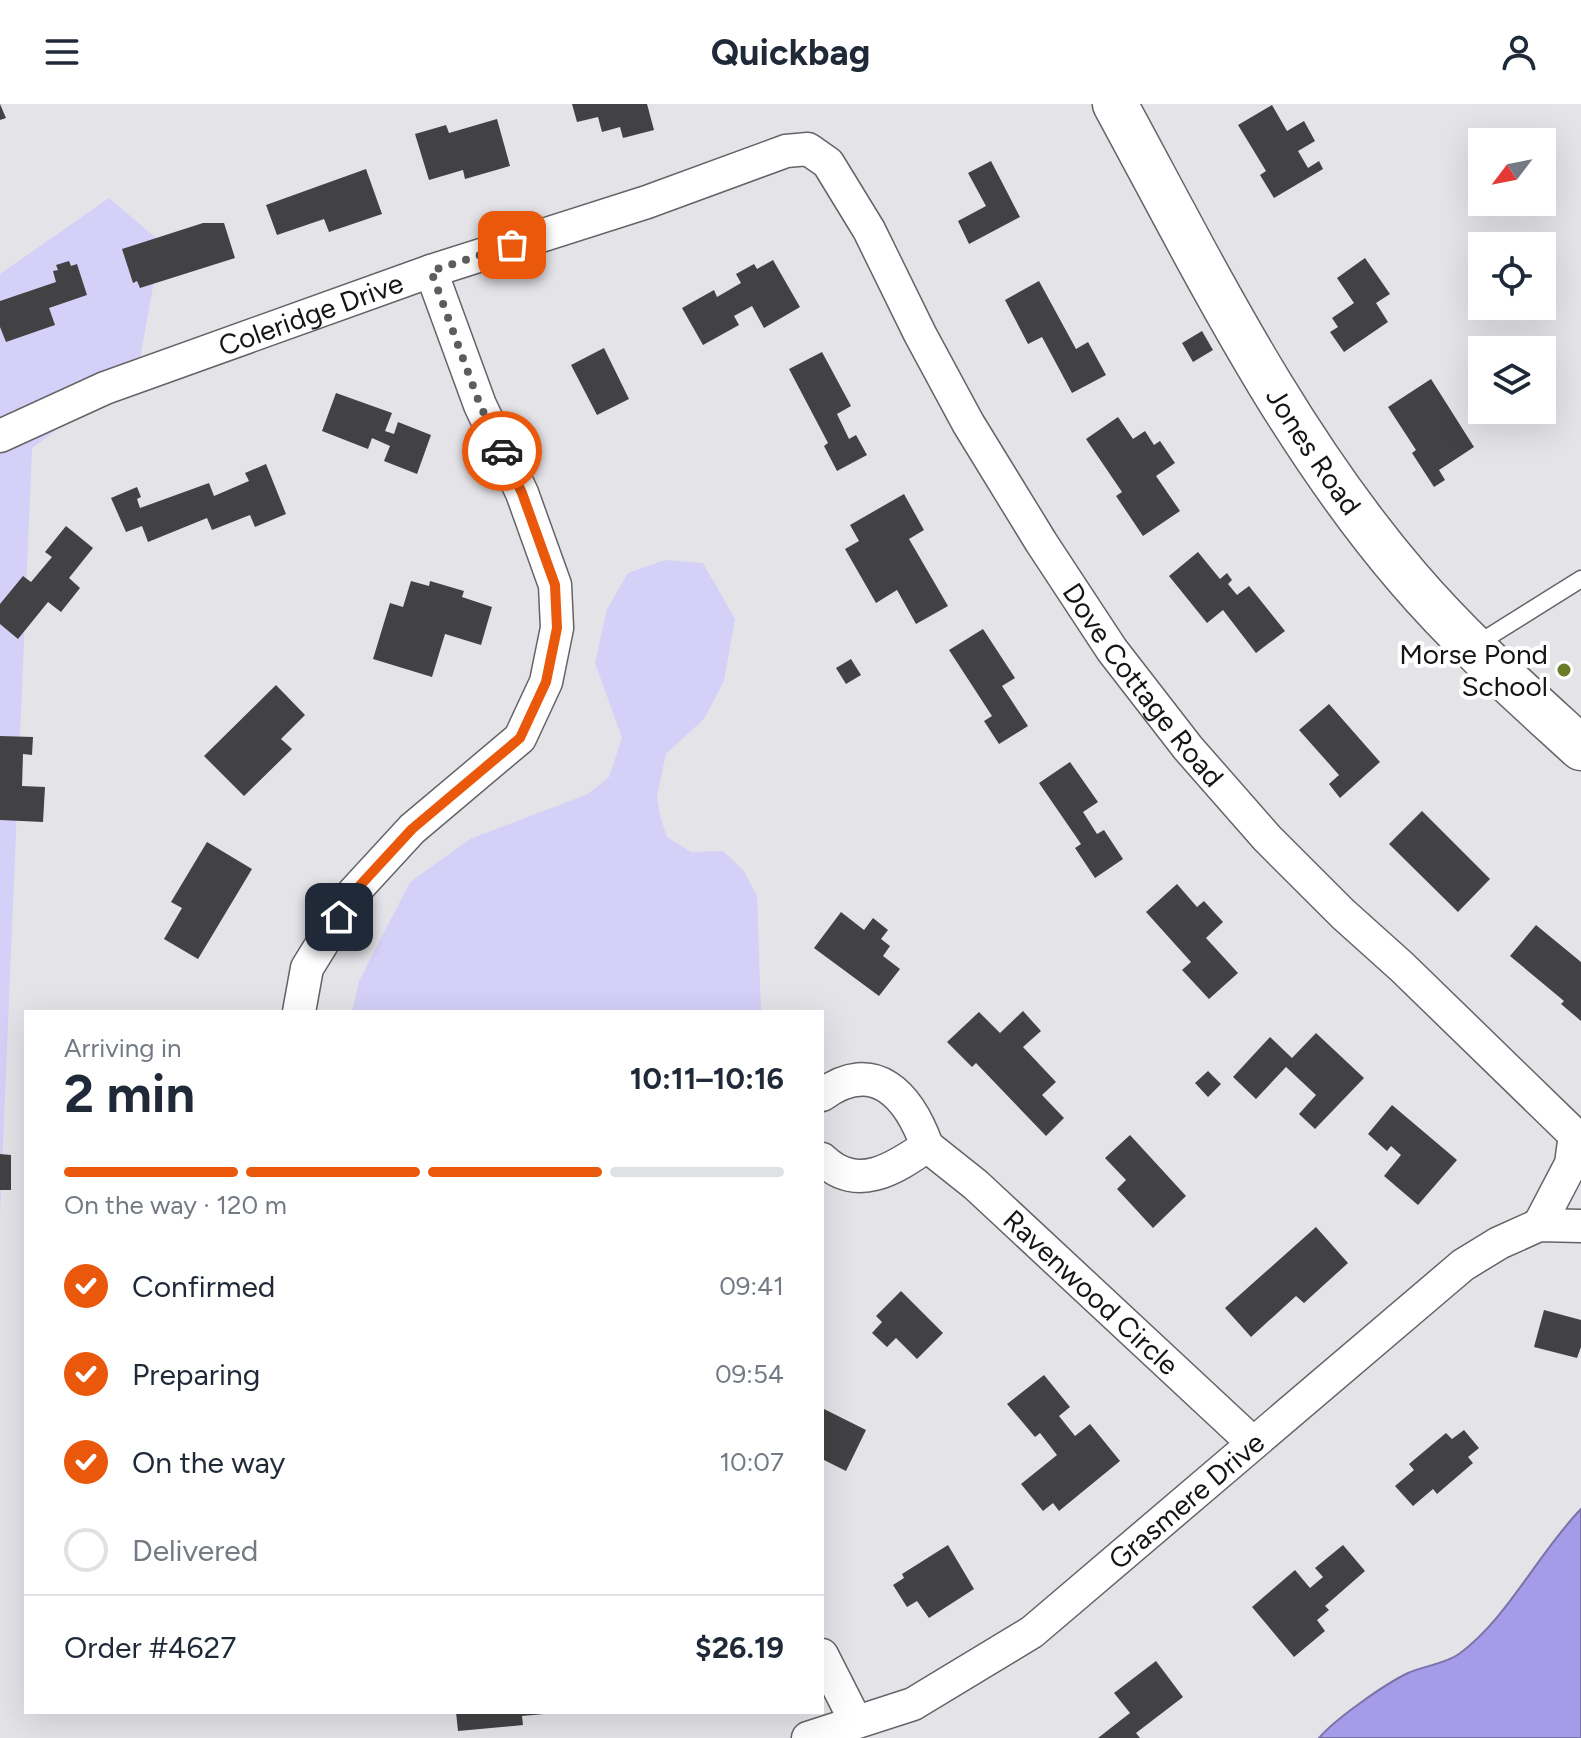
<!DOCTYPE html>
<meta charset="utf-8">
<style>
body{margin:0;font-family:Figtree,sans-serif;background:#f6f6f7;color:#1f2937;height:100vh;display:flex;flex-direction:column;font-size:30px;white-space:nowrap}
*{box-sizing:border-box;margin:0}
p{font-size:26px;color:#747a83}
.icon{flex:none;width:44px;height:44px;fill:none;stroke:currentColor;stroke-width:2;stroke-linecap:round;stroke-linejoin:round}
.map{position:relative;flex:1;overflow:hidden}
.side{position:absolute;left:24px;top:906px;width:800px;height:704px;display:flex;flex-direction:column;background:#fff;border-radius:0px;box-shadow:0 8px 32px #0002}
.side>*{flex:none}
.needle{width:52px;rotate:238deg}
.controls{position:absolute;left:1468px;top:24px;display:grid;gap:16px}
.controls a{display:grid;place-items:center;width:88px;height:88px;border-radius:0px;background:#fff;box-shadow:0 8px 32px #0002;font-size:40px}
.pin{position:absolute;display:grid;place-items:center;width:68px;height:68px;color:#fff;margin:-34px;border-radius:16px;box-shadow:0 4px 12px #0006}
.courier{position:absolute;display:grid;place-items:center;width:80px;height:80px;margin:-40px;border:6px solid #ea580c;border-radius:50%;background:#fff;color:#222;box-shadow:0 2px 10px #0007}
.headline em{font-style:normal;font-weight:700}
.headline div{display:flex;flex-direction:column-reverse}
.headline{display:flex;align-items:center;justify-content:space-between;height:136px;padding:0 40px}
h1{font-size:52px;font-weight:700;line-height:60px}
.bar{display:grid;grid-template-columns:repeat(4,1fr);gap:12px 8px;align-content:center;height:96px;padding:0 40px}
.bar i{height:10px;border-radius:6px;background:#e0e1e3}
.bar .active{background:#ea580c}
.bar p{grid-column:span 4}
.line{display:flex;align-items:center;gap:20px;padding:0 40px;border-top:2px solid #e0e1e3}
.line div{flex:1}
ol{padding:0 40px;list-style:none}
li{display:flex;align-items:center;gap:24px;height:88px}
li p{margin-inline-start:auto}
li .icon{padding:8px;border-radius:50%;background:#ea580c;color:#fff;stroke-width:4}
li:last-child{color:#747a83}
li i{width:44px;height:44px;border:4px solid #e0e1e3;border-radius:50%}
header{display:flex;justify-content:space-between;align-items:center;height:104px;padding:0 40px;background:#fff;font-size:36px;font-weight:700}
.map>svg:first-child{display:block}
.green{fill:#d4d0f8}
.water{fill:#a69be8;stroke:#7a73a9;stroke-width:2}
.building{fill:#424245}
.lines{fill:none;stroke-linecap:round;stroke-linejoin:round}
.service-casing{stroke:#646366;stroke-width:19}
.minor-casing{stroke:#646366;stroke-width:35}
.secondary-casing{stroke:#646366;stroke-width:47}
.service{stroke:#fff;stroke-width:16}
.minor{stroke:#fff;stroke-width:32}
.secondary{stroke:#fff;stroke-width:44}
.done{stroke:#5d5d60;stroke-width:8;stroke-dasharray:0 14.4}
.route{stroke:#ea580c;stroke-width:10}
.poi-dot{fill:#6a7b29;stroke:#fff;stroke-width:3}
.labels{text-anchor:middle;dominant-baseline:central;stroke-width:8;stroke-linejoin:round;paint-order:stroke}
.street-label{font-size:28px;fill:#151516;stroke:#fff}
.poi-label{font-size:28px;fill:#151516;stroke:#fff;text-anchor:end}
</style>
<header><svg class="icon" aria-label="menu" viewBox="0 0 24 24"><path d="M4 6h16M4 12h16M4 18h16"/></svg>Quickbag<svg class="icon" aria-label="person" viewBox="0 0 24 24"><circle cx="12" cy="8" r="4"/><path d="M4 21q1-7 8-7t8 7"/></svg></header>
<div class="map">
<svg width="1581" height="1634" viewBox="0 0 1581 1634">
<rect width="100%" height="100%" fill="#e4e4e8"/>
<path class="green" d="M 109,94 L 161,138 L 138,266 L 32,344 L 0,1113 L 0,170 Z
M 665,456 L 703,459 L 735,515 L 724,577 L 704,615 L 666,650 L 657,692 L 660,712 L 667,733 L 691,748 L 723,747 L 744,767 L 757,792 L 761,908 L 352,908 L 359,877 L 410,778 L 470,735 L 588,690 L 609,673 L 622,634 L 595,559 L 607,505 L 628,469 Z"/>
<path class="water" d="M 1581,1405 L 1581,1634 L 1319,1634 C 1335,1615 1385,1580 1408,1569 C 1423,1562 1445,1560 1459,1550 C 1508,1514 1538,1449 1581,1405 Z"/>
<path class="building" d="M 0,0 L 6,14 L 0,16 Z
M 572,0 L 647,0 L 654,26 L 623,34 L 620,23 L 602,28 L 598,13 L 577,18 Z
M 1272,1 L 1287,27 L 1304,17 L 1315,37 L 1298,47 L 1308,64 L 1319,57 L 1323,65 L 1274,94 L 1260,71 L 1266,67 L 1238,21 Z
M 497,15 L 510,62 L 465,75 L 463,66 L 429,76 L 415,30 L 446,21 L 449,29 Z
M 991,57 L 1020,113 L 969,140 L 958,117 L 986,102 L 968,69 Z
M 366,65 L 382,110 L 329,128 L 324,115 L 277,131 L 266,101 Z
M 203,119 L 224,119 L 235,154 L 140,184 L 137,177 L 133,179 L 122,145 Z
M 1365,154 L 1390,190 L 1376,199 L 1388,218 L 1344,248 L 1330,228 L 1338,223 L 1332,214 L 1354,199 L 1337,174 Z
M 773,156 L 800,203 L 764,224 L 752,202 L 734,212 L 739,221 L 703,241 L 682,204 L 714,186 L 717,193 L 741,179 L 736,170 L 754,160 L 757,165 Z
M 69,157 L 71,162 L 77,160 L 87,191 L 49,204 L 55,221 L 6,238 L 0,223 L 0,197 L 56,178 L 53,167 L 58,166 L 56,161 Z
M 1039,177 L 1076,245 L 1088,238 L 1106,271 L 1072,289 L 1042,233 L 1028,240 L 1005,196 Z
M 1202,227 L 1213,246 L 1193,258 L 1182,239 Z
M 604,244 L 629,295 L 597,311 L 571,261 Z
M 822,248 L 851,302 L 837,310 L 849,335 L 856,331 L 867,351 L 837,367 L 824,342 L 828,339 L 789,265 Z
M 1431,275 L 1474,343 L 1439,366 L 1445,376 L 1434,383 L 1412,349 L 1416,346 L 1388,303 Z
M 336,289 L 392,309 L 385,327 L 394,330 L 398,318 L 431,331 L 417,370 L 384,357 L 390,342 L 372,334 L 368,345 L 322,327 Z
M 1118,313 L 1133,335 L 1145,327 L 1154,341 L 1160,337 L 1175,359 L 1156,372 L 1180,407 L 1143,432 L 1116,392 L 1122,388 L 1086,335 Z
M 266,360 L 286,410 L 255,423 L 250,411 L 212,426 L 207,414 L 148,438 L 142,422 L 126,428 L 111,394 L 137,383 L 141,393 L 137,395 L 140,404 L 209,379 L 214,392 L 249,377 L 245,369 Z
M 904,390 L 924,426 L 909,435 L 948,502 L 916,520 L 897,486 L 876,499 L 845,445 L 859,437 L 850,421 Z
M 66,422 L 93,444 L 69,474 L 80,484 L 61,508 L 48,498 L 18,535 L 0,520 L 0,500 L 23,472 L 31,478 L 52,453 L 45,448 Z
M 1198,448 L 1220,475 L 1227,469 L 1232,476 L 1228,480 L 1237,491 L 1249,482 L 1285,527 L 1256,549 L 1223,506 L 1207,519 L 1169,472 Z
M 411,477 L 429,482 L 430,477 L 464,487 L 462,493 L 492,503 L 481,541 L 445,530 L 432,573 L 373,555 L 390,499 L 403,503 Z
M 983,525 L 1015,574 L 1002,582 L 1028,622 L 999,640 L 984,617 L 992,612 L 949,546 Z
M 851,555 L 861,571 L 846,580 L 836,564 Z
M 276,581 L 305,611 L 281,635 L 292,645 L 244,692 L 204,652 Z
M 1329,600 L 1380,658 L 1340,694 L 1329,680 L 1339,671 L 1299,626 Z
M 0,632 L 33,633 L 32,651 L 23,650 L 22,682 L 45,683 L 43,718 L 0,716 Z
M 1070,658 L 1098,698 L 1083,708 L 1097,730 L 1104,726 L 1123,755 L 1095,774 L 1075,744 L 1081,740 L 1039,679 Z
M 1422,707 L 1490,775 L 1458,808 L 1389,740 Z
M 207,738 L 252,765 L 198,855 L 164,835 L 182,804 L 171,798 Z
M 1177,780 L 1197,803 L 1204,797 L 1223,818 L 1206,834 L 1238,869 L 1209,895 L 1182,866 L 1191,858 L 1146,808 Z
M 841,808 L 864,826 L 873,814 L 888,826 L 881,835 L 890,842 L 883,852 L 900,865 L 879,892 L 814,844 Z
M 1536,821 L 1581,858 L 1581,917 L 1561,900 L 1564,897 L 1510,852 Z
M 1023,907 L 1041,927 L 1023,943 L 1056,978 L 1042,991 L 1064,1014 L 1046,1032 L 976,959 L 972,963 L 947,938 L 979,908 L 1000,929 Z
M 1316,929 L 1364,974 L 1315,1025 L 1299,1010 L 1316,991 L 1286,963 L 1256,995 L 1233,973 L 1270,933 L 1292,954 Z
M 1208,967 L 1221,980 L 1208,993 L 1195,979 Z
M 1392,1001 L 1457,1056 L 1418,1101 L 1384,1072 L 1401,1051 L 1391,1042 L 1387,1047 L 1368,1030 Z
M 1130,1031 L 1186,1092 L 1153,1124 L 1117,1085 L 1126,1076 L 1105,1054 Z
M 0,1050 L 11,1051 L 11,1086 L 0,1086 Z
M 1316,1123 L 1348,1159 L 1304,1199 L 1296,1192 L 1251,1233 L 1225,1204 Z
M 901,1187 L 943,1229 L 917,1255 L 896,1234 L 887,1243 L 872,1229 L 882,1218 L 876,1212 Z
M 1544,1206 L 1581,1216 L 1581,1243 L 1577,1254 L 1534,1243 Z
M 1044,1271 L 1070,1303 L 1059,1312 L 1075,1332 L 1090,1320 L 1120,1357 L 1059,1407 L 1053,1399 L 1043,1407 L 1021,1380 L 1057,1351 L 1040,1329 L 1035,1333 L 1007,1300 Z
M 822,1304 L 866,1326 L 846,1367 L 822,1355 Z
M 1464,1326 L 1479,1344 L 1468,1353 L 1473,1359 L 1437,1390 L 1433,1385 L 1413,1402 L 1395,1382 L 1414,1366 L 1409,1360 L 1446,1329 L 1452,1335 Z
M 948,1441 L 974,1485 L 929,1514 L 917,1497 L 907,1503 L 893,1481 L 904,1474 L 902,1470 Z
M 1343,1441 L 1365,1467 L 1325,1502 L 1329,1506 L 1317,1516 L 1325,1527 L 1294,1553 L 1252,1503 L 1295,1466 L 1310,1484 L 1323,1473 L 1315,1464 Z
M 1156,1557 L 1183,1593 L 1136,1629 L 1140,1634 L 1098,1634 L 1130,1609 L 1114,1589 Z
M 456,1608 L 544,1608 L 544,1610 L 522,1612 L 523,1621 L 458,1627 Z"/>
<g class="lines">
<defs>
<path id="service" d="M 1474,542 L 1581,475"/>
<g id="minor">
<path id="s1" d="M 0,332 L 105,284 L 431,167 L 647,98 L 786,47 L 808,45 L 828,59 L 869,126 L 920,230 L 968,319 L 1041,438 L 1112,546 L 1188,644 L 1267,734 L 1343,810 L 1402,863 L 1581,1037"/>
<path d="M 299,908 L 307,864 L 354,788 L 412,725 L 520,634 L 546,578 L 557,524 L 555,481 L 522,389 L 480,301 L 431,167"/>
<path d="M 822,991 C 875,952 909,992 927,1042 C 894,1065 857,1089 822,1055"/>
<path id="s2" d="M 927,1042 L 976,1081 L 1253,1339"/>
<path d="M 1539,1121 L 1571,1060 L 1575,1030"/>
<path d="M 822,1551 L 856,1618"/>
<path id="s3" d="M 808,1634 L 913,1600 L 1032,1528 L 1463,1161 L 1499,1139 L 1539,1121 L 1581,1122"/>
</g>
<g id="secondary">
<path id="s4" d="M 1115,0 C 1204,164 1286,332 1408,474 C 1461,536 1521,589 1581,644"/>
</g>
</defs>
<use href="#service" class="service-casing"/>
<use href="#minor" class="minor-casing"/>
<use href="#secondary" class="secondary-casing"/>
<use href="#service" class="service"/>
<use href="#minor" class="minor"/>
<use href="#secondary" class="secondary"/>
</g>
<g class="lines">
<path class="done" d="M 502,347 L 480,301 L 431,167 L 512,141"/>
<path class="route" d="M 339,813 L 354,788 L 412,725 L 520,634 L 546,578 L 557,524 L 555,481 L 522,389 L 502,347"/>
</g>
<circle class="poi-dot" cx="1564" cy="566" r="8"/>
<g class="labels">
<g class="street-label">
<text stroke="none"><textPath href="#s1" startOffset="334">Coleridge Drive</textPath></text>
<text stroke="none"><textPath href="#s4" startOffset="400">Jones Road</textPath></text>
<text stroke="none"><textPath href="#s1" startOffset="1494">Dove Cottage Road</textPath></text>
<text stroke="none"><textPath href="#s2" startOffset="220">Ravenwood Circle</textPath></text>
<text stroke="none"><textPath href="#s3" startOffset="452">Grasmere Drive</textPath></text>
</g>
<g class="poi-label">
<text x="1548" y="550">Morse Pond<tspan x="1548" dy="32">School</tspan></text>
</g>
</g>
</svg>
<div class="controls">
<a><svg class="needle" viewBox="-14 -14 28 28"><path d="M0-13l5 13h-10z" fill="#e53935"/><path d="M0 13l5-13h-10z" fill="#747a83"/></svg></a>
<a><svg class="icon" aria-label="locate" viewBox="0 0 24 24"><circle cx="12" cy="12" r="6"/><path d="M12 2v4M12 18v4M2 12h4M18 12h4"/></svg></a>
<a><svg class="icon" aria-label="layers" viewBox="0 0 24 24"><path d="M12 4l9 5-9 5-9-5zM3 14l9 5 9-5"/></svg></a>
</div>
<div class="pin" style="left:512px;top:141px;background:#ea580c"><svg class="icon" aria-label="bag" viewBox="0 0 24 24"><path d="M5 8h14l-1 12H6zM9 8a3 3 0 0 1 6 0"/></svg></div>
<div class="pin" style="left:339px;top:813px;background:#1f2937"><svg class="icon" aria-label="home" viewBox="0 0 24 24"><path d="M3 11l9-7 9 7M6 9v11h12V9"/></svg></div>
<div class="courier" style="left:502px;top:347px"><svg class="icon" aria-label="car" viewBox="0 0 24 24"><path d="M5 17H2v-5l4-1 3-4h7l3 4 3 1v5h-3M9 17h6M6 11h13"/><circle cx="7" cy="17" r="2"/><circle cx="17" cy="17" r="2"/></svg></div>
<section class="side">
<div class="headline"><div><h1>2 min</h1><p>Arriving in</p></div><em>10:11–10:16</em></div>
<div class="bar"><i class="active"></i><i class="active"></i><i class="active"></i><i></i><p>On the way · 120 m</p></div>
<ol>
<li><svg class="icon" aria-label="check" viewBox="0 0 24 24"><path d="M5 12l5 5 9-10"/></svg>Confirmed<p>09:41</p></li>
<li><svg class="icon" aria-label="check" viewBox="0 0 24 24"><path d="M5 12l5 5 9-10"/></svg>Preparing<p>09:54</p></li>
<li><svg class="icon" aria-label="check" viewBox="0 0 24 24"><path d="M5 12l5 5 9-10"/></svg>On the way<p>10:07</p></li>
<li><i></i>Delivered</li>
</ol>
<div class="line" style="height:104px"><div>Order #4627</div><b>$26.19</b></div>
</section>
</div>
